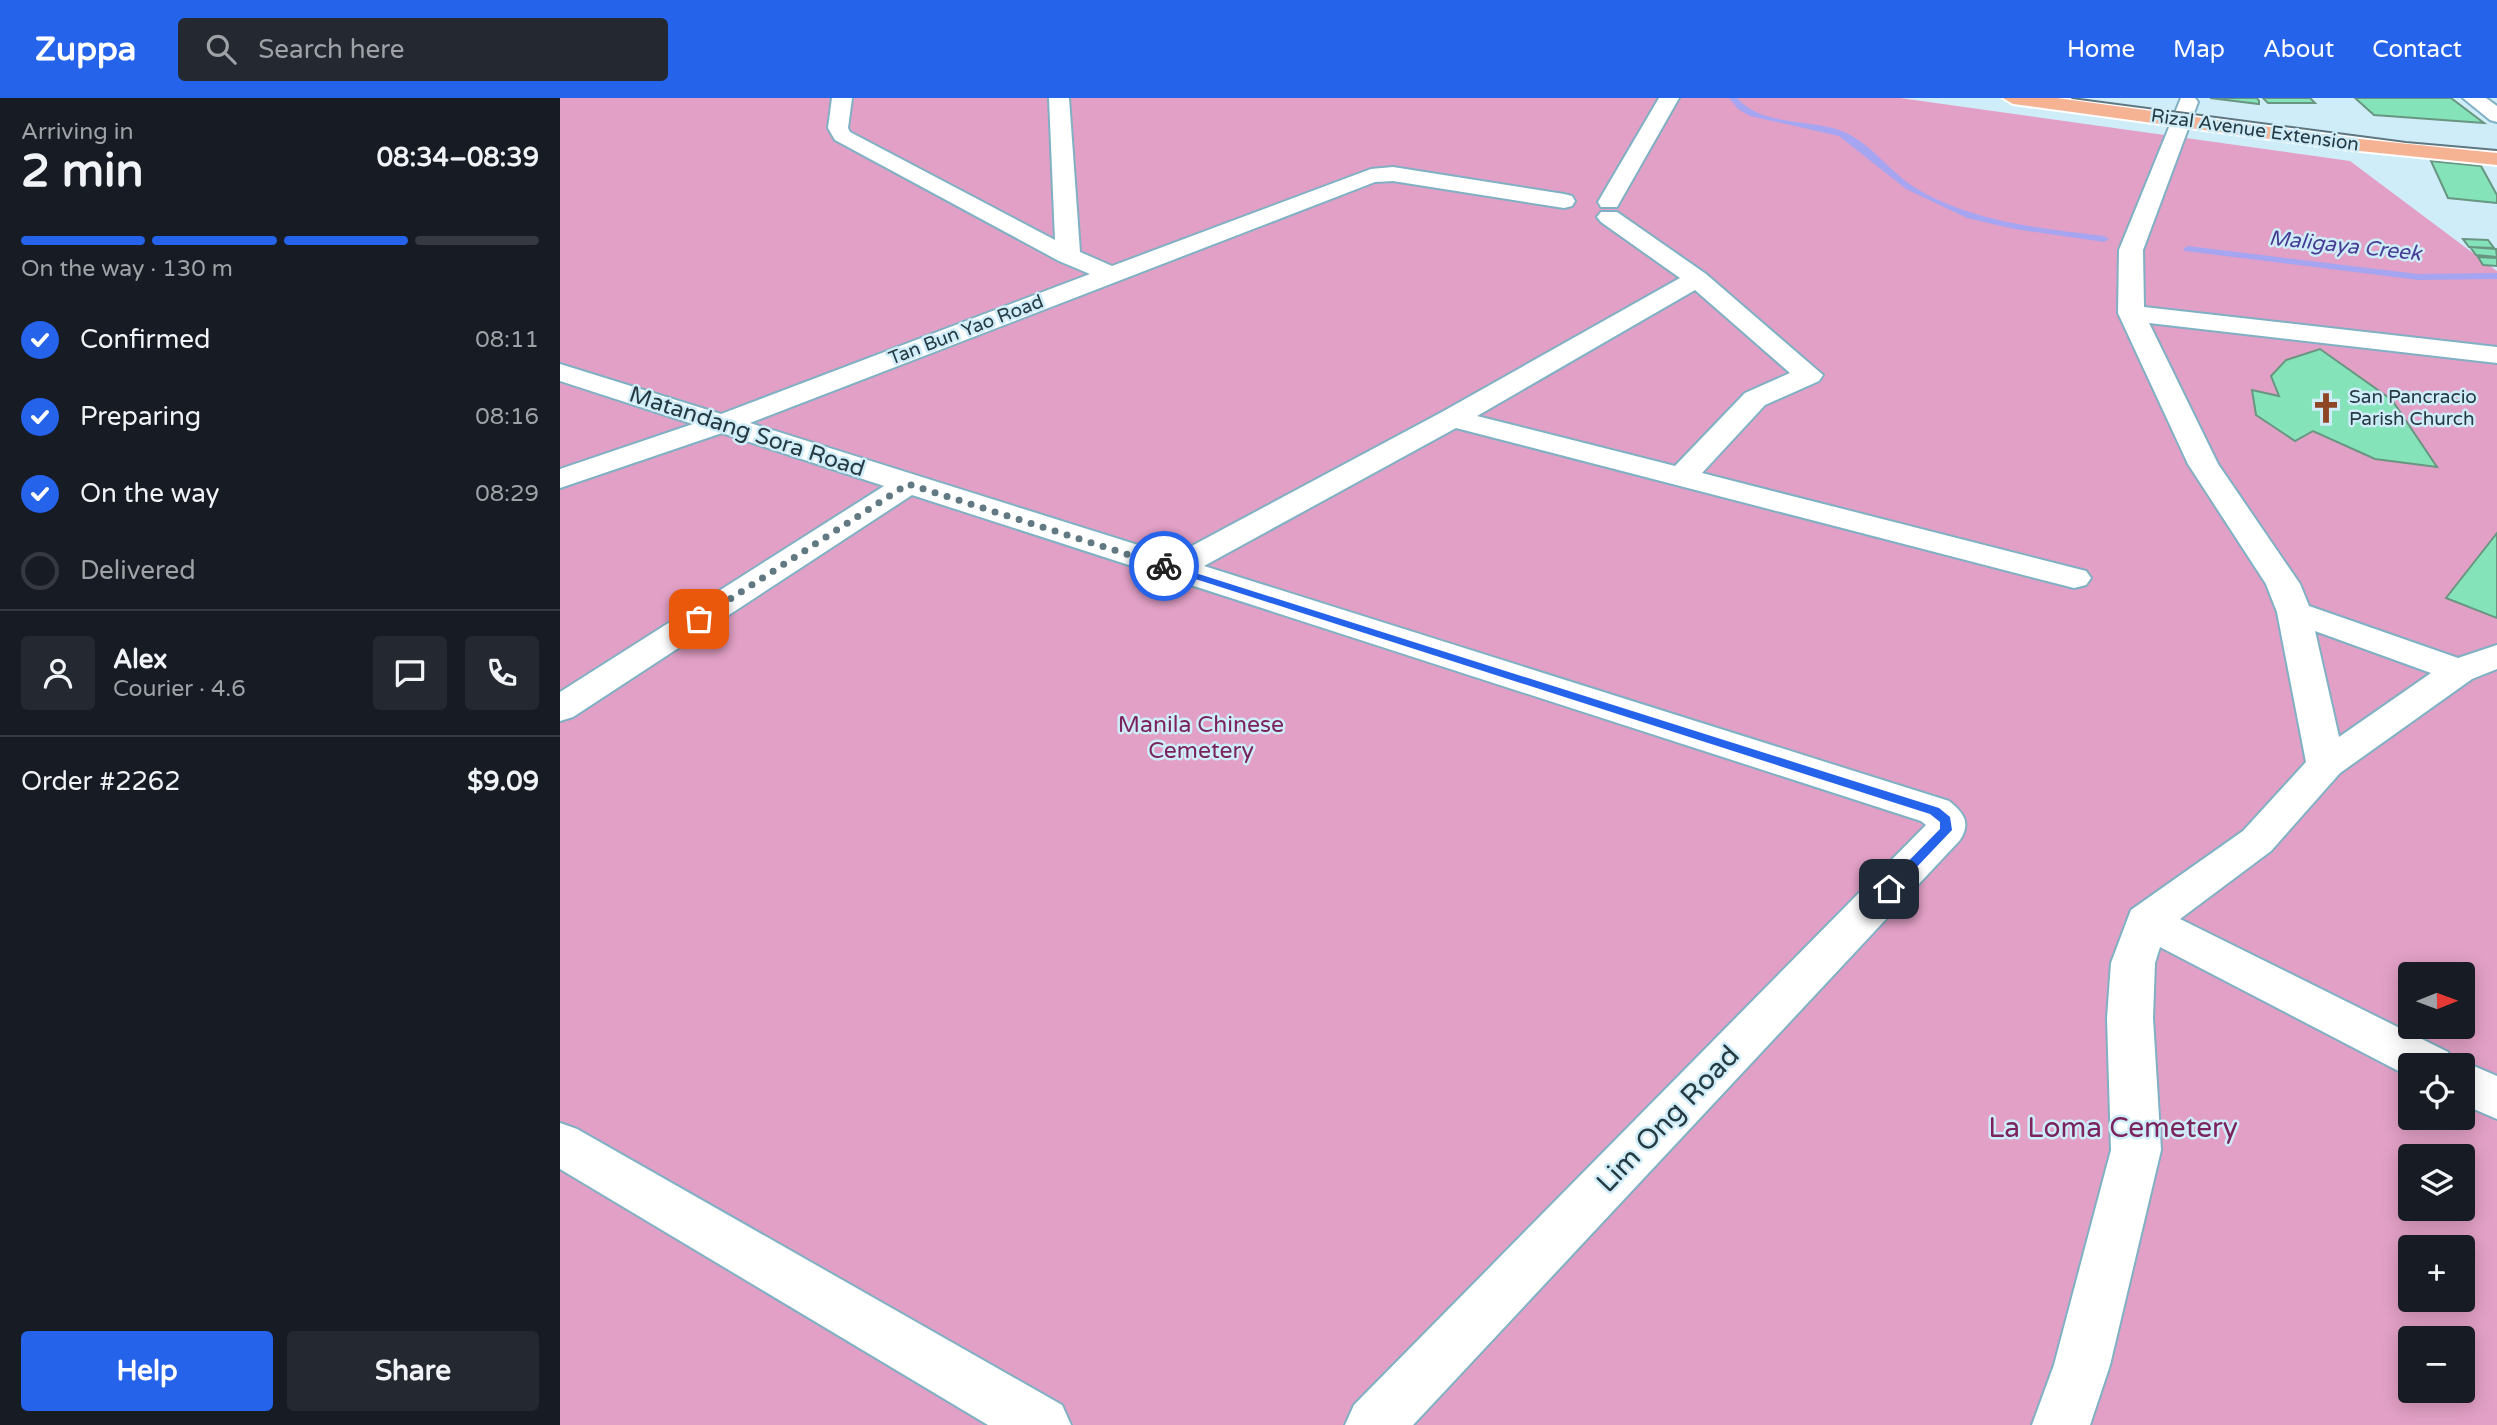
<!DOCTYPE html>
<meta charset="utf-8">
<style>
body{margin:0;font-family:"Varela Round",sans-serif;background:#242831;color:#f1f3f6;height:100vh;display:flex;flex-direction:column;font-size:26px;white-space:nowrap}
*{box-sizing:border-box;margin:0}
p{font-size:23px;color:#9ea1a6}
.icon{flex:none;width:38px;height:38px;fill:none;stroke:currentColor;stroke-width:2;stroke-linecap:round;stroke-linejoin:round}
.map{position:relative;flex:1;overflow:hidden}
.sheet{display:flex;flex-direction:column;background:#171b24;width:560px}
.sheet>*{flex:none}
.needle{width:46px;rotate:89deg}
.controls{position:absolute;left:1838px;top:864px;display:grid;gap:14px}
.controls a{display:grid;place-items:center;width:77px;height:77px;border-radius:7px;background:#171b24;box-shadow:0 4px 18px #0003;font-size:35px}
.pin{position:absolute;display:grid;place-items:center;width:60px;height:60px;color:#fff;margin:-30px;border-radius:14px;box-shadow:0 4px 10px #0006}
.courier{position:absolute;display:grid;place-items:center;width:70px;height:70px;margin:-35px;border:5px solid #2563eb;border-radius:50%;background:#fff;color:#222;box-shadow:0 2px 9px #0007}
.head em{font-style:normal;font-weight:700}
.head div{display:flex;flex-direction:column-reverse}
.head{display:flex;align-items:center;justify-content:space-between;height:119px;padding:0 21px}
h1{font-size:46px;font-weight:700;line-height:52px}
.bar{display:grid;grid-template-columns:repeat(4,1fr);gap:10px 7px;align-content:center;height:84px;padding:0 21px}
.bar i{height:9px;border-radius:5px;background:#363941}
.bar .selected{background:#2563eb}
.bar p{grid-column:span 4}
.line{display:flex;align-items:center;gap:18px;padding:0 21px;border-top:2px solid #363941}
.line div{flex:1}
.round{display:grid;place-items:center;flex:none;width:74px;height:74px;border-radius:7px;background:#242831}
ol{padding:0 21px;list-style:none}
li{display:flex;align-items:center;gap:21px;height:77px}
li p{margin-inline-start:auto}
li .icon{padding:7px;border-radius:50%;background:#2563eb;color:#fff;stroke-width:4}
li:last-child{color:#9ea1a6}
li i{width:38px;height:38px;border:4px solid #363941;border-radius:50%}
.cta{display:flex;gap:14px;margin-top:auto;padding:14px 21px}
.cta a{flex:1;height:80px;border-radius:7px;background:#2563eb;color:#fff;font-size:28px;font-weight:700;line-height:80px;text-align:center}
.cta a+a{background:#242831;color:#f1f3f6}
header{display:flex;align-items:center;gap:42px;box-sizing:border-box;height:98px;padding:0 35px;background:#2563eb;color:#fff}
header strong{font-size:33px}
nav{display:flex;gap:38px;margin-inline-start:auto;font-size:24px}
.search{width:490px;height:63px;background:#242831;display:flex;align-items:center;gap:18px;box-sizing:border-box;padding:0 24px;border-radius:7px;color:#9ea1a6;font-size:26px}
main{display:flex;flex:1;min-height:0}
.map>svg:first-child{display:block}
.green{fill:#e2a0c6;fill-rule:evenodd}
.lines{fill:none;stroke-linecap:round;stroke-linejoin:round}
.stream{fill:#a6a5f1;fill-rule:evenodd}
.building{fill:#84e3b9;stroke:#689681;stroke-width:2}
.minor-casing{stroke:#7fb0c3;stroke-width:4}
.major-casing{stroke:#fff;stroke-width:4}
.minor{fill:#fff;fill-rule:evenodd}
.major{fill:#f5b394;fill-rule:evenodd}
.tram{stroke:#607780;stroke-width:2}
.route{fill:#2563eb}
.done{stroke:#617982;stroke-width:7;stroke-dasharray:0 12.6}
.labels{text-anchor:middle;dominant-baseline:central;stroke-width:5;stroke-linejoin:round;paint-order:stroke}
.far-street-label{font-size:19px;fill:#263a42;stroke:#cfedf9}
.far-poi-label{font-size:19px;fill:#263a42;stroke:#cfedf9;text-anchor:start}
.far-water-label{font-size:21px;font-style:italic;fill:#483d95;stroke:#cfedf9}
.street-label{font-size:23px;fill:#263a42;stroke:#cfedf9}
.park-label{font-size:23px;fill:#7b235d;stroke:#cfedf9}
.near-street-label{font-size:28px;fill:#263a42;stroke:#cfedf9}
.near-park-label{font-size:28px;fill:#7b235d;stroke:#cfedf9}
</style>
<header>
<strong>Zuppa</strong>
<div class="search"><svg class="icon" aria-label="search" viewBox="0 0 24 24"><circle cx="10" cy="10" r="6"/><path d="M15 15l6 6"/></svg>Search here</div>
<nav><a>Home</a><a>Map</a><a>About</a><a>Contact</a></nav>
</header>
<main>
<section class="sheet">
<div class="head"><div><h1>2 min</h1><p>Arriving in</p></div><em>08:34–08:39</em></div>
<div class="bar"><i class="selected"></i><i class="selected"></i><i class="selected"></i><i></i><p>On the way · 130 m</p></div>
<ol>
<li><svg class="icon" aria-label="check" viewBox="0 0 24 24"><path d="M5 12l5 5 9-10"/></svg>Confirmed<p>08:11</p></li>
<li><svg class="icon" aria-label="check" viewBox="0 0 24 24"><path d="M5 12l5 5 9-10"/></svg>Preparing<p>08:16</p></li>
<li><svg class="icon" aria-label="check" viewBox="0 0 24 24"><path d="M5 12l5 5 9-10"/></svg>On the way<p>08:29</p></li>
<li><i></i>Delivered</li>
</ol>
<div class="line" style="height:126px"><a class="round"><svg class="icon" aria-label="person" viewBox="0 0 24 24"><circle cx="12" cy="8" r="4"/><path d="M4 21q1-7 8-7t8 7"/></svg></a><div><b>Alex</b><p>Courier · 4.6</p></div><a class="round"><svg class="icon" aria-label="chat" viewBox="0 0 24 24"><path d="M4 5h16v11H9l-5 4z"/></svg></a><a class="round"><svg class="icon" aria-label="phone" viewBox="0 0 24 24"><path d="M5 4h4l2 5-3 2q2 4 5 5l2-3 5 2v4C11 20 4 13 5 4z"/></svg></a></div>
<div class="line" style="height:91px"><div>Order #2262</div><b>$9.09</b></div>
<div class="cta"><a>Help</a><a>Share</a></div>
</section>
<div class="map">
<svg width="1937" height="1327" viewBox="0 0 1937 1327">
<rect width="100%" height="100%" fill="#cfedf9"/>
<path class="green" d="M 0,0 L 1340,0 L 1790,63 L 1937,173 L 1937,1327 L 0,1327 ZM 1850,877 L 1902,877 L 1902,929 L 1850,929 ZM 1850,968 L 1902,968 L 1902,1020 L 1850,1020 ZM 1850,1059 L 1902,1059 L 1902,1111 L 1850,1111 ZM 1850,1150 L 1902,1150 L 1902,1202 L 1850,1202 ZM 1850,1241 L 1902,1241 L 1902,1293 L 1850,1293 Z"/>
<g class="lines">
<path class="stream" d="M 1169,0 L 1177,0 C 1203,29 1249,20 1282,33 C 1310,44 1329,73 1354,89 C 1411,124 1479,130 1544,138 L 1549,141 L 1544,144 L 1454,131 L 1407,120 L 1346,91 L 1279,38 L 1190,18 L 1178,11 Z
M 1628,148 L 1858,176 L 1937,175 L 1937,181 L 1858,182 L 1625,153 L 1623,151 Z"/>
</g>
<path class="building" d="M 1650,0 L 1697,0 L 1699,3 L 1699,6 Z
M 1703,0 L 1750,0 L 1755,5 L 1708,5 Z
M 1795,0 L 1891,0 L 1924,25 L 1814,17 Z
M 1871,63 L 1921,68 L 1937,97 L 1937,105 L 1888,100 Z
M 1903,141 L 1928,142 L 1934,150 L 1909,149 Z
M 1910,149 L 1936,151 L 1937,159 L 1916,157 Z
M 1918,159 L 1937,160 L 1937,168 L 1923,167 Z
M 1760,251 L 1832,302 L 1877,369 L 1815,361 L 1753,333 L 1735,343 L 1696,317 L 1692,292 L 1719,298 L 1711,278 L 1726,262 Z
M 1937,435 L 1937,520 L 1886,500 Z"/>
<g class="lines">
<defs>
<path id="minor" d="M 272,0 L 292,0 L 288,30 L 290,34 L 495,142 L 489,0 L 509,0 L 520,154 L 552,168 L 811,71 L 833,69 L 1004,96 L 1012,98 L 1015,103 L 1012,108 L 1004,110 L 833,83 L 815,84 L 190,325 L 613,458 L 882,314 L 1120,180 L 1041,124 L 1037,119 L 1041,114 L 1057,114 L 1146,176 L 1263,277 L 1259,283 L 1205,307 L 1142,375 L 1526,473 L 1531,480 L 1526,487 L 1514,490 L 896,330 L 644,468 L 1389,703 C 1404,715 1411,725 1400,742 L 853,1327 L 785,1327 L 794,1307 L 1366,727 L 1361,723 L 352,397 L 13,619 L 0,623 L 0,594 L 324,388 L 162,335 L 0,390 L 0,371 L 133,326 L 0,283 L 0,266 L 161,316 L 530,176 L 499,163 L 275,42 L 268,30 ZM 1135,192 L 1230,275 L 1185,295 L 1115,368 L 917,318 Z
M 1099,0 L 1119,0 L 1057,109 L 1041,109 L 1038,104 Z
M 1621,0 L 1635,0 L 1638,4 L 1583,152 L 1584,209 L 1937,249 L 1937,265 L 1589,225 L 1658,366 L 1740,486 L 1749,508 L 1898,560 L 1937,547 L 1937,571 L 1912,581 L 1780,675 L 1711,753 L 1620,821 L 1888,954 L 1894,966 L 1902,963 L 1937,978 L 1937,1021 L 1902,1006 L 1902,968 L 1850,968 L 1850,979 L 1600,849 L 1595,865 L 1593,920 L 1601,1052 L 1550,1267 L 1530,1327 L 1472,1327 L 1494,1267 L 1551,1052 L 1547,920 L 1551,865 L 1571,812 L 1683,733 L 1746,664 L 1717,514 L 1706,486 L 1628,366 L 1558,215 L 1559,152 ZM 1755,533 L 1871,575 L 1779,639 Z
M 1903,0 L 1926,0 L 1937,8 L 1937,24 L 1930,22 Z
M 0,1025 L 17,1031 L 502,1307 L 511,1327 L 428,1327 L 0,1071 Z"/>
<path id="major" d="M 1443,0 L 1497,0 L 1790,40 L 1937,55 L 1937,67 L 1790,52 L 1453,6 Z"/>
</defs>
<use href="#minor" class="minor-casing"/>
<use href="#major" class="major-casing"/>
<use href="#minor" class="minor"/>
<use href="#major" class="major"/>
<path class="tram" d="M 1512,0 L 1846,44 L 1937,52"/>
</g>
<path class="route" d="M 604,465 L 1379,710 L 1390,719 L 1392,732 L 1333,794 L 1324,794 L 1324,788 L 1380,731 L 1380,724 L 1370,716 L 601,470 L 601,466 Z"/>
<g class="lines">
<path class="done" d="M 139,521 L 348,386 L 604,468"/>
</g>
<defs>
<symbol id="church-bare" viewBox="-9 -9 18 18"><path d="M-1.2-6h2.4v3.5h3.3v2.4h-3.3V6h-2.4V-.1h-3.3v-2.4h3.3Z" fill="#8e4624" stroke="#cfedf9" stroke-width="2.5" paint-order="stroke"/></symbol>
</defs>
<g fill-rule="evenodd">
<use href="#church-bare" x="1744" y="288" width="44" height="44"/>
</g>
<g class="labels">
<g class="far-street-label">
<text transform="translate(1695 32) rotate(8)">Rizal Avenue Extension</text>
<text transform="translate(406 232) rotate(-21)">Tan Bun Yao Road</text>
</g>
<g class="far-poi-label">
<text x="1789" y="299">San Pancracio<tspan x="1789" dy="22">Parish Church</tspan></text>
</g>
<g class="far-water-label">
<text transform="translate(1785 148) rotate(6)">Maligaya Creek</text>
</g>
<g class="street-label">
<text transform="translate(187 334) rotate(18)">Matandang Sora Road</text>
</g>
<g class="park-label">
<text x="641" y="627">Manila Chinese<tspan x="641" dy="26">Cemetery</tspan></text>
</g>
<g class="near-street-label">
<text transform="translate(1108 1021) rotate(-46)">Lim Ong Road</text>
</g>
<g class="near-park-label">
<text x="1553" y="1030">La Loma Cemetery</text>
</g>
</g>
</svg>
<div class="controls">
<a><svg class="needle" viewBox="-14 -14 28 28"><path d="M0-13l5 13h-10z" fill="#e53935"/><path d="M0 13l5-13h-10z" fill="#9ea1a6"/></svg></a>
<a><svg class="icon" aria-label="locate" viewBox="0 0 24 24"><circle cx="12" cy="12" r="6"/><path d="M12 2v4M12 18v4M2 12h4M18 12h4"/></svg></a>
<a><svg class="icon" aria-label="layers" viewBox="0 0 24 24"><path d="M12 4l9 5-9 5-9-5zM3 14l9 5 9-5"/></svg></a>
<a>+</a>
<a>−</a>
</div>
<div class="pin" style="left:139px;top:521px;background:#ea580c"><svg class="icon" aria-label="bag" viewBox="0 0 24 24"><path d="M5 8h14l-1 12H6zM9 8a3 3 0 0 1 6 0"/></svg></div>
<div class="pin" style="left:1329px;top:791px;background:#1f2937"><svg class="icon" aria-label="home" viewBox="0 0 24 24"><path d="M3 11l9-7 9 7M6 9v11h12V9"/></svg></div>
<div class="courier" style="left:604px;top:468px"><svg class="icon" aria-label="bike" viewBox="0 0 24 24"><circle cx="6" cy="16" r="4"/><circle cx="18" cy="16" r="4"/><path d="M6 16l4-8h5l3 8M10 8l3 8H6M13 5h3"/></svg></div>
</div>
</main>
